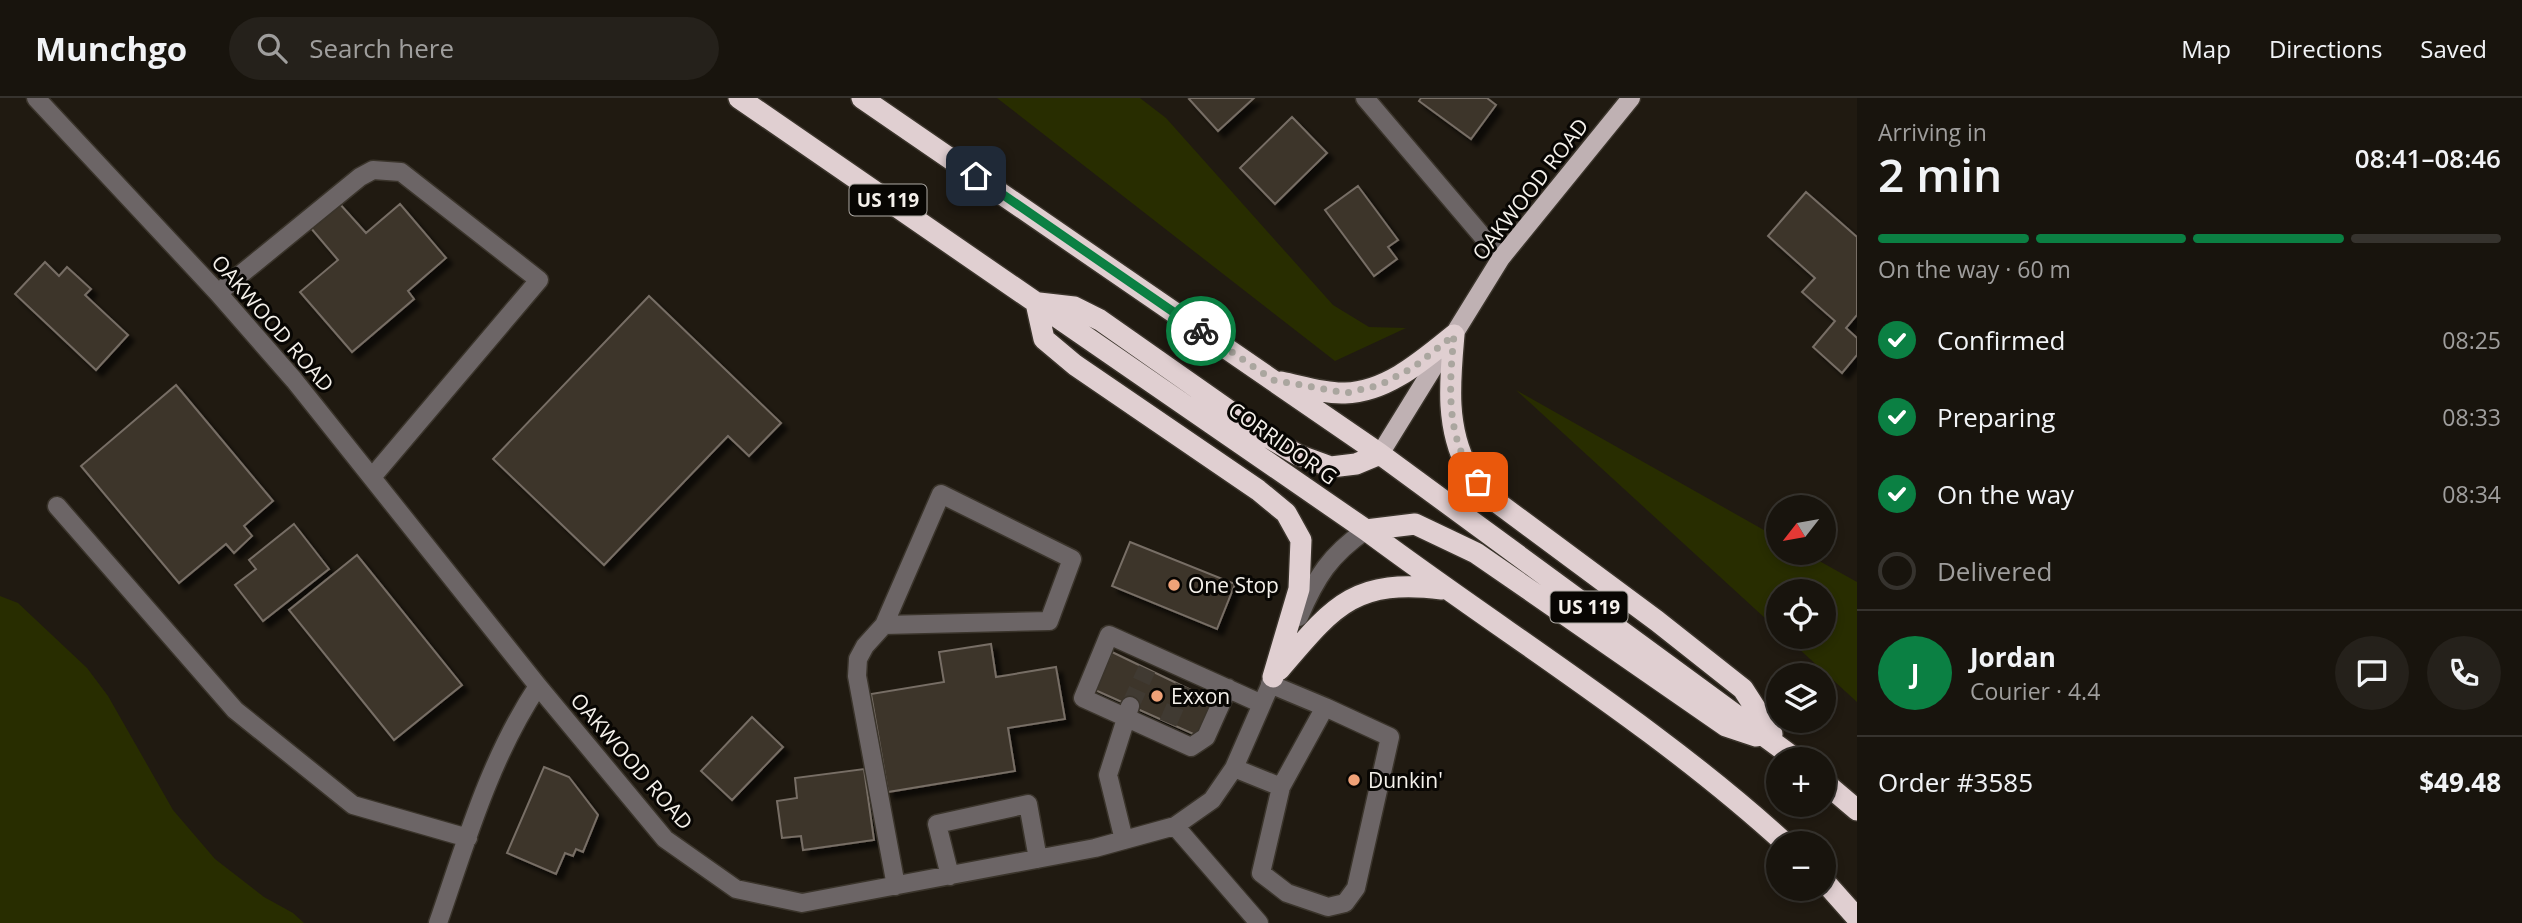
<!DOCTYPE html>
<meta charset="utf-8">
<style>
body{margin:0;font-family:"Open Sans",sans-serif;background:#25211b;color:#f1f3f6;height:100vh;display:flex;flex-direction:column;font-size:26px;white-space:nowrap}
*{box-sizing:border-box;margin:0}
p{font-size:23px;color:#9f9e9d}
.icon{flex:none;width:38px;height:38px;fill:none;stroke:currentColor;stroke-width:2;stroke-linecap:round;stroke-linejoin:round}
.map{position:relative;flex:1;overflow:hidden}
.sheet{display:flex;flex-direction:column;background:#18140d;width:665px}
.sheet>*{flex:none}
.needle{width:46px;rotate:239deg}
.controls{position:absolute;left:1766px;top:397px;display:grid;gap:14px}
.controls a{display:grid;place-items:center;width:70px;height:70px;border-radius:50%;background:#18140d;box-shadow:0 4px 10px #0003,0 0 0 2px #36332e;font-size:35px}
.pin{position:absolute;display:grid;place-items:center;width:60px;height:60px;color:#fff;margin:-30px;border-radius:14px;box-shadow:0 4px 10px #0006}
.courier{position:absolute;display:grid;place-items:center;width:70px;height:70px;margin:-35px;border:5px solid #0b8043;border-radius:50%;background:#fff;color:#222;box-shadow:0 2px 9px #0007}
.summary em{font-style:normal;font-weight:600}
.summary div{display:flex;flex-direction:column-reverse}
.summary{display:flex;align-items:center;justify-content:space-between;height:119px;padding:0 21px}
h1{font-size:46px;font-weight:600;line-height:52px}
.bar{display:grid;grid-template-columns:repeat(4,1fr);gap:10px 7px;align-content:center;height:84px;padding:0 21px}
.bar i{height:9px;border-radius:5px;background:#36332e}
.bar .active{background:#0b8043}
.bar p{grid-column:span 4}
.line{display:flex;align-items:center;gap:18px;padding:0 21px;border-top:2px solid #36332e}
.line div{flex:1}
.round{display:grid;place-items:center;flex:none;width:74px;height:74px;border-radius:37px;background:#25211b}
ol{padding:0 21px;list-style:none}
li{display:flex;align-items:center;gap:21px;height:77px}
li p{margin-inline-start:auto}
li .icon{padding:7px;border-radius:50%;background:#0b8043;color:#fff;stroke-width:4}
li:last-child{color:#9f9e9d}
li i{width:38px;height:38px;border:4px solid #36332e;border-radius:50%}
header{display:flex;align-items:center;gap:42px;box-sizing:border-box;height:98px;padding:0 35px;background:#18140d;border-bottom:2px solid #36332e}
header strong{font-size:33px}
nav{display:flex;gap:38px;margin-inline-start:auto;font-size:24px}
.search{width:490px;height:63px;background:#25211b;display:flex;align-items:center;gap:18px;box-sizing:border-box;padding:0 24px;border-radius:38px;color:#9f9e9d;font-size:26px}
main{display:flex;flex:1;min-height:0}
.map>svg:first-child{display:block}
.green{fill:#282d00}
.building{fill:#3c342b;stroke:#776e65;stroke-width:2;filter:url(#shadow)}
.lines{fill:none;stroke-linecap:round;stroke-linejoin:round}
.minor-tunnel{stroke:#403a32;stroke-width:18;stroke-dasharray:18 9;stroke-linecap:butt}
.minor-casing{stroke:#3a342b;stroke-width:21}
.major-casing{stroke:#3a342b;stroke-width:21}
.highway-casing{stroke:#3a342b;stroke-width:24}
.minor{stroke:#6c6566;stroke-width:18}
.major{stroke:#bfb1b3;stroke-width:18}
.highway{stroke:#e0cfd1;stroke-width:21}
.done{stroke:#aaa69f;stroke-width:7;stroke-dasharray:0 12.6}
.route{stroke:#0b8043;stroke-width:9}
.poi-dot{fill:#f0a278;stroke:#080603;stroke-width:2.5}
.labels{text-anchor:middle;dominant-baseline:central;stroke-width:6;stroke-linejoin:round;paint-order:stroke}
.shield{fill:#080603;stroke:#aeaaa5;stroke-width:2}
.shield-label{font-size:19px;font-weight:bold;fill:#f5f1eb}
.street-label{font-size:21px;fill:#f5f1eb;stroke:#080603}
.poi-label{font-size:21px;fill:#f5f1eb;stroke:#080603;text-anchor:start}
</style>
<header>
<strong>Munchgo</strong>
<div class="search"><svg class="icon" aria-label="search" viewBox="0 0 24 24"><circle cx="10" cy="10" r="6"/><path d="M15 15l6 6"/></svg>Search here</div>
<nav><a>Map</a><a>Directions</a><a>Saved</a></nav>
</header>
<main>
<div class="map">
<svg width="1857" height="825" viewBox="0 0 1857 825">
<defs>
<filter id="shadow"><feDropShadow dx="6" dy="6" stdDeviation="2" flood-color="#0009"/></filter>
</defs>
<rect width="100%" height="100%" fill="#201a11"/>
<path class="green" d="M 997,0 L 1140,0 L 1166,20 L 1333,207 L 1369,229 L 1406,230 L 1335,263 Z
M 1516,292 L 1778,440 L 1778,455 L 1805,455 L 1857,484 L 1857,604 L 1786,539 L 1824,539 L 1824,494 L 1778,494 L 1778,532 Z
M 0,498 L 18,505 L 87,570 L 108,598 L 173,712 L 215,761 L 264,799 L 293,815 L 304,825 L 0,825 Z"/>
<path class="building" d="M 1191,0 L 1254,0 L 1218,33 L 1189,1 Z
M 1421,0 L 1487,0 L 1496,7 L 1471,41 L 1419,3 Z
M 1292,19 L 1327,55 L 1275,106 L 1240,70 Z
M 1358,88 L 1398,142 L 1388,149 L 1397,161 L 1374,178 L 1325,112 Z
M 1806,94 L 1857,139 L 1857,217 L 1846,230 L 1857,240 L 1857,257 L 1842,275 L 1813,249 L 1835,223 L 1802,194 L 1815,180 L 1768,138 Z
M 339,105 L 366,135 L 400,106 L 446,160 L 408,193 L 414,201 L 352,254 L 300,194 L 338,162 L 310,129 Z
M 45,164 L 59,178 L 67,169 L 91,191 L 85,197 L 128,237 L 96,272 L 15,196 Z
M 649,198 L 781,325 L 749,358 L 728,338 L 604,467 L 493,361 Z
M 176,287 L 273,403 L 244,428 L 252,438 L 234,455 L 226,446 L 179,485 L 81,368 Z
M 294,426 L 329,471 L 263,523 L 235,487 L 256,471 L 249,462 Z
M 1130,444 L 1235,486 L 1217,531 L 1112,488 Z
M 357,457 L 462,587 L 394,642 L 289,512 Z
M 991,546 L 996,579 L 1056,569 L 1065,621 L 1008,630 L 1015,673 L 888,694 L 871,596 L 944,584 L 939,554 Z
M 1112,554 L 1218,605 L 1200,639 L 1095,592 Z
M 752,619 L 783,649 L 732,702 L 701,673 Z
M 544,669 L 569,679 L 598,717 L 583,754 L 576,751 L 573,758 L 565,755 L 556,776 L 507,755 Z
M 864,671 L 874,742 L 803,752 L 801,738 L 782,740 L 777,703 L 797,700 L 795,680 Z"/>
<g class="lines">
<path class="minor-tunnel" d="M 1130,608 L 1147,571
M 1168,625 L 1184,588"/>
<defs>
<path id="minor" d="M 36,0 L 218,195 L 294,282 L 538,588 L 665,741 L 736,791 L 802,805 L 1095,750 L 1175,728 L 1212,702 L 1234,670 L 1279,567
M 1365,0 L 1501,160
M 218,195 L 360,79 L 373,72 L 401,74 L 539,182 L 373,378
M 57,408 L 235,612 L 353,707 L 468,740
M 1299,519 C 1316,479 1330,457 1366,432
M 884,527 L 1049,523 L 1072,461 L 941,396 L 884,527 L 865,548 L 858,561 L 857,578 L 896,788
M 1270,586 L 1325,609
M 1228,590 L 1206,639 L 1191,649 L 1083,600 L 1109,537 C 1160,560 1211,583 1262,606
M 1234,670 L 1281,689 L 1261,775 L 1287,795 L 1328,809 L 1345,805 L 1356,790 L 1390,639 L 1325,609 L 1281,689
M 1175,728 L 1259,825
M 1124,742 L 1108,677 L 1130,608
M 950,778 L 937,726 L 1028,706 L 1038,761
M 438,825 C 466,744 490,660 538,588"/>
<path id="major" d="M 1380,356 L 1501,160 L 1631,0"/>
<path id="highway" d="M 739,0 L 1366,432 C 1505,536 1657,628 1786,746
M 862,0 L 1380,356 L 1797,662
M 1036,205 L 1044,241 L 1075,267 L 1258,392 L 1286,415 L 1301,442 L 1299,491 L 1273,579
M 1039,205 L 1074,209 L 1100,222 L 1261,335 L 1298,357 L 1331,369 L 1356,366 L 1380,356
M 1454,237 C 1450,282 1445,329 1468,371 C 1473,380 1481,388 1487,397 L 1657,523 L 1743,591 L 1772,636
M 1281,284 C 1301,288 1324,296 1345,295 C 1387,294 1423,262 1454,237
M 1366,432 L 1415,426 L 1476,455 L 1726,628 L 1756,638
M 1279,572 C 1333,509 1353,480 1442,491
M 1824,684 L 1857,712
M 1824,783 L 1857,820"/>
</defs>
<use href="#minor" class="minor-casing"/>
<use href="#major" class="major-casing"/>
<use href="#highway" class="highway-casing"/>
<use href="#minor" class="minor"/>
<use href="#major" class="major"/>
<use href="#highway" class="highway"/>
</g>
<g class="lines">
<path class="done" d="M 1201,233 L 1273,282 L 1346,295 L 1380,287 L 1414,269 L 1454,237 C 1449,289 1445,340 1478,384"/>
<path class="route" d="M 976,78 L 1201,233"/>
</g>
<g class="poi-dot">
<circle cx="1174" cy="487" r="7"/>
<circle cx="1157" cy="598" r="7"/>
<circle cx="1354" cy="682" r="7"/>
</g>
<g class="labels">
<g class="shield">
<rect x="849.5" y="86.5" width="77" height="31" rx="5"/>
<rect x="1550.5" y="493.5" width="77" height="31" rx="5"/>
</g>
<g class="shield-label">
<text x="888" y="102">US 119</text>
<text x="1589" y="509">US 119</text>
</g>
<g class="street-label">
<text transform="translate(1530 91) rotate(-52)">OAKWOOD ROAD</text>
<text transform="translate(273 225) rotate(49)">OAKWOOD ROAD</text>
<text transform="translate(1283 345) rotate(35)">CORRIDOR G</text>
<text transform="translate(632 663) rotate(49)">OAKWOOD ROAD</text>
</g>
<g class="poi-label">
<text x="1188" y="487">One Stop</text>
<text x="1171" y="598">Exxon</text>
<text x="1368" y="682">Dunkin'</text>
</g>
</g>
</svg>
<div class="controls">
<a><svg class="needle" viewBox="-14 -14 28 28"><path d="M0-13l5 13h-10z" fill="#e53935"/><path d="M0 13l5-13h-10z" fill="#9f9e9d"/></svg></a>
<a><svg class="icon" aria-label="locate" viewBox="0 0 24 24"><circle cx="12" cy="12" r="6"/><path d="M12 2v4M12 18v4M2 12h4M18 12h4"/></svg></a>
<a><svg class="icon" aria-label="layers" viewBox="0 0 24 24"><path d="M12 4l9 5-9 5-9-5zM3 14l9 5 9-5"/></svg></a>
<a>+</a>
<a>−</a>
</div>
<div class="pin" style="left:1478px;top:384px;background:#ea580c"><svg class="icon" aria-label="bag" viewBox="0 0 24 24"><path d="M5 8h14l-1 12H6zM9 8a3 3 0 0 1 6 0"/></svg></div>
<div class="pin" style="left:976px;top:78px;background:#1f2937"><svg class="icon" aria-label="home" viewBox="0 0 24 24"><path d="M3 11l9-7 9 7M6 9v11h12V9"/></svg></div>
<div class="courier" style="left:1201px;top:233px"><svg class="icon" aria-label="bike" viewBox="0 0 24 24"><circle cx="6" cy="16" r="4"/><circle cx="18" cy="16" r="4"/><path d="M6 16l4-8h5l3 8M10 8l3 8H6M13 5h3"/></svg></div>
</div>
<section class="sheet">
<div class="summary"><div><h1>2 min</h1><p>Arriving in</p></div><em>08:41–08:46</em></div>
<div class="bar"><i class="active"></i><i class="active"></i><i class="active"></i><i></i><p>On the way · 60 m</p></div>
<ol>
<li><svg class="icon" aria-label="check" viewBox="0 0 24 24"><path d="M5 12l5 5 9-10"/></svg>Confirmed<p>08:25</p></li>
<li><svg class="icon" aria-label="check" viewBox="0 0 24 24"><path d="M5 12l5 5 9-10"/></svg>Preparing<p>08:33</p></li>
<li><svg class="icon" aria-label="check" viewBox="0 0 24 24"><path d="M5 12l5 5 9-10"/></svg>On the way<p>08:34</p></li>
<li><i></i>Delivered</li>
</ol>
<div class="line" style="height:126px"><b class="round" style="background:#0b8043;color:#fff">J</b><div><b>Jordan</b><p>Courier · 4.4</p></div><a class="round"><svg class="icon" aria-label="chat" viewBox="0 0 24 24"><path d="M4 5h16v11H9l-5 4z"/></svg></a><a class="round"><svg class="icon" aria-label="phone" viewBox="0 0 24 24"><path d="M5 4h4l2 5-3 2q2 4 5 5l2-3 5 2v4C11 20 4 13 5 4z"/></svg></a></div>
<div class="line" style="height:91px"><div>Order #3585</div><b>$49.48</b></div>
</section>
</main>
